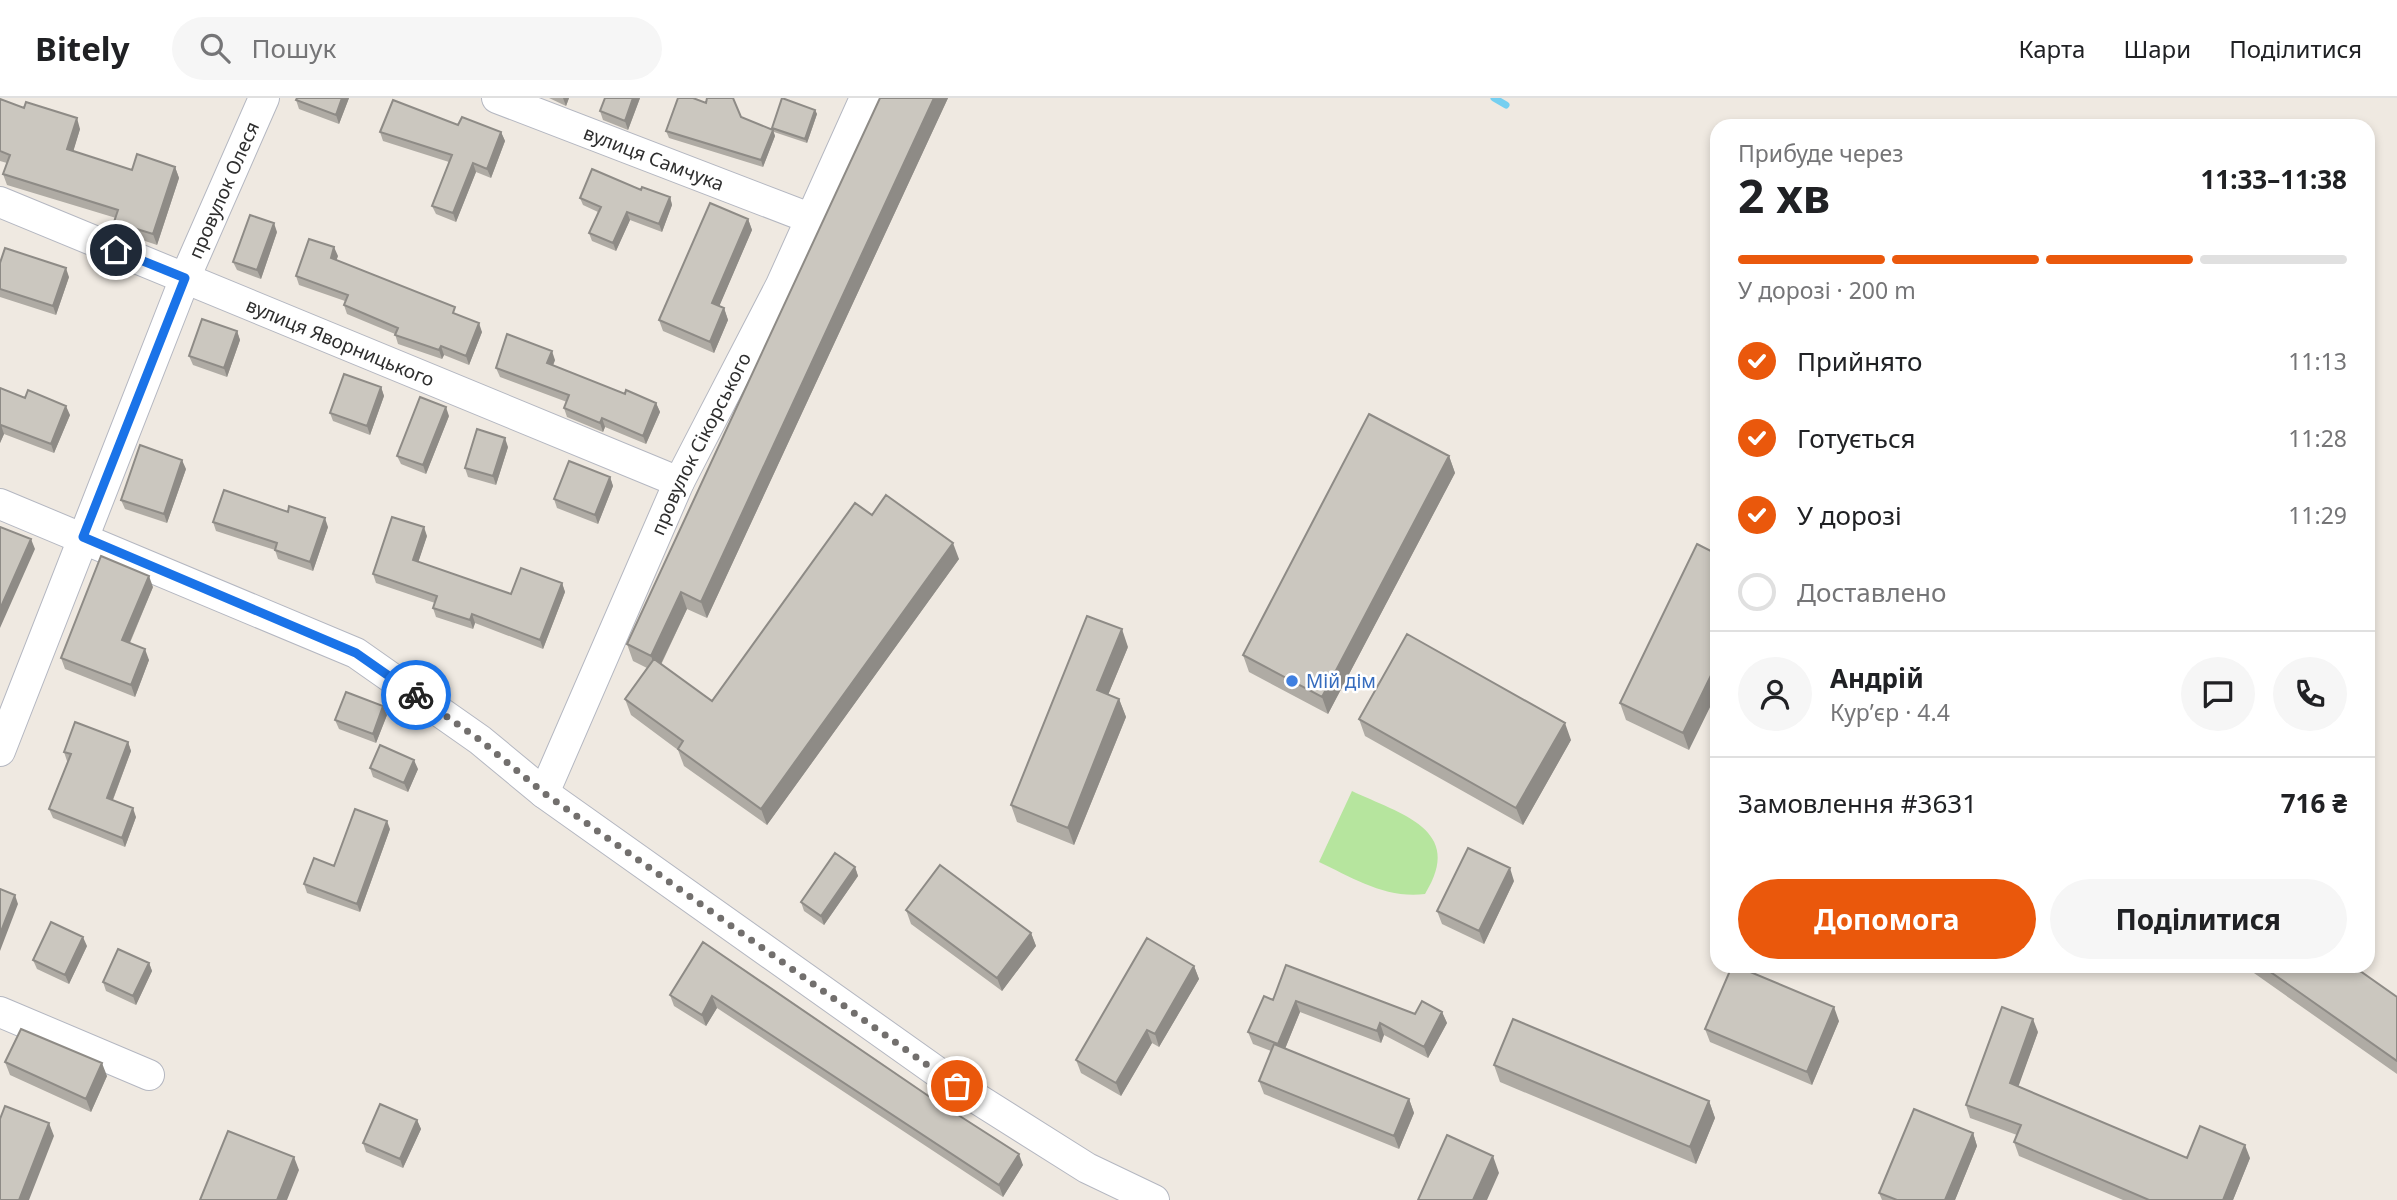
<!DOCTYPE html>
<html lang="uk">
<meta charset="utf-8">
<style>
body{margin:0;font-family:"Noto Sans",sans-serif;background:#f6f6f6;color:#202124;height:100vh;display:flex;flex-direction:column;font-size:26px;white-space:nowrap}
*{box-sizing:border-box;margin:0}
p{font-size:23px;color:#757577}
.icon{flex:none;width:38px;height:38px;fill:none;stroke:currentColor;stroke-width:2;stroke-linecap:round;stroke-linejoin:round}
.map{position:relative;flex:1;overflow:hidden}
.side{position:absolute;left:1710px;top:21px;width:665px;height:854px;display:flex;flex-direction:column;background:#fff;border-radius:21px;box-shadow:0 4px 10px #0003}
.side>*{flex:none}
.pin{position:absolute;display:grid;place-items:center;width:60px;height:60px;color:#fff;margin:-30px;border:4px solid #fff;border-radius:50%;box-shadow:0 2px 7px #0007}
.courier{position:absolute;display:grid;place-items:center;width:70px;height:70px;margin:-35px;border:5px solid #1a73e8;border-radius:50%;background:#fff;color:#222;box-shadow:0 2px 9px #0007}
.head em{font-style:normal;font-weight:700}
.head div{display:flex;flex-direction:column-reverse}
.head{display:flex;align-items:center;justify-content:space-between;height:119px;padding:0 28px}
h1{font-size:46px;font-weight:700;line-height:52px}
.bar{display:grid;grid-template-columns:repeat(4,1fr);gap:10px 7px;align-content:center;height:84px;padding:0 28px}
.bar i{height:9px;border-radius:5px;background:#e0e0e0}
.bar .active{background:#ea580c}
.bar p{grid-column:span 4}
.line{display:flex;align-items:center;gap:18px;padding:0 28px;border-top:2px solid #e0e0e0}
.line div{flex:1}
.round{display:grid;place-items:center;flex:none;width:74px;height:74px;border-radius:37px;background:#f6f6f6}
ol{padding:0 28px;list-style:none}
li{display:flex;align-items:center;gap:21px;height:77px}
li p{margin-inline-start:auto}
li .icon{padding:7px;border-radius:50%;background:#ea580c;color:#fff;stroke-width:4}
li:last-child{color:#757577}
li i{width:38px;height:38px;border:4px solid #e0e0e0;border-radius:50%}
.cta{display:flex;gap:14px;margin-top:auto;padding:14px 28px}
.cta a{flex:1;height:80px;border-radius:42px;background:#ea580c;color:#fff;font-size:28px;font-weight:700;line-height:80px;text-align:center}
.cta a+a{background:#f6f6f6;color:#202124}
header{display:flex;align-items:center;gap:42px;box-sizing:border-box;height:98px;padding:0 35px;background:#fff;border-bottom:2px solid #e0e0e0}
header strong{font-size:33px}
nav{display:flex;gap:38px;margin-inline-start:auto;font-size:24px}
.search{width:490px;height:63px;background:#f6f6f6;display:flex;align-items:center;gap:18px;box-sizing:border-box;padding:0 24px;border-radius:38px;color:#757577;font-size:26px}
.map>svg:first-child{display:block}
.green{fill:#b6e59e}
.lines{fill:none;stroke-linecap:round;stroke-linejoin:round}
.stream{stroke:#75cff0;stroke-width:7}
.minor-casing{stroke:#b4b7c1;stroke-width:32}
.minor{stroke:#fff;stroke-width:30}
.wall{fill:#afaba4}
.shaded-wall{fill:#8e8b86}
.building{fill:#cbc7bf;stroke:#8e8b86;stroke-width:2}
.done{stroke:#726f6d;stroke-width:7;stroke-dasharray:0 12.6}
.route{stroke:#1a73e8;stroke-width:9}
.shop-dot{fill:#3f7fe0;stroke:#fff;stroke-width:2.5}
.labels{text-anchor:middle;dominant-baseline:central;stroke-width:5;stroke-linejoin:round;paint-order:stroke}
.street-label{font-size:19px;fill:#2e2e2e;stroke:#fff}
.shop-label{font-size:19px;fill:#366cbe;stroke:#fff;text-anchor:start}
</style>
<header>
<strong>Bitely</strong>
<div class="search"><svg class="icon" aria-label="search" viewBox="0 0 24 24"><circle cx="10" cy="10" r="6"/><path d="M15 15l6 6"/></svg>Пошук</div>
<nav><a>Карта</a><a>Шари</a><a>Поділитися</a></nav>
</header>
<div class="map">
<svg width="2397" height="1102" viewBox="0 0 2397 1102">
<rect width="100%" height="100%" fill="#efe9e1"/>
<path class="green" d="M 1352,693 C 1400,716 1466,731 1425,796 C 1386,801 1353,780 1319,764 Z"/>
<g class="lines">
<path class="stream" d="M 1494,0 L 1506,7"/>
<defs>
<g id="minor">
<path id="s1" d="M 497,0 L 812,121"/>
<path id="s2" d="M 0,104 L 679,384"/>
<path d="M 0,406 L 356,555 L 480,642 L 544,695 L 957,988 L 1087,1070 L 1154,1102"/>
<path id="s3" d="M 0,653 L 185,180 L 264,0"/>
<path id="s4" d="M 544,695 L 679,384 L 781,187 L 865,0"/>
<path d="M 0,914 L 149,977"/>
</g>
</defs>
<use href="#minor" class="minor-casing"/>
<use href="#minor" class="minor"/>
</g>
<path class="wall" d="M 297,0 L 349,0 L 339,26 L 299,11 L 296,2 Z
M 549,0 L 569,0 L 566,8 Z
M 605,0 L 640,0 L 628,32 L 603,22 L 600,13 Z
M 880,0 L 948,0 L 707,520 L 687,511 L 661,567 L 712,603 L 872,417 L 959,461 L 767,727 L 684,668 L 678,652 L 631,617 L 625,601 L 647,570 L 633,563 L 627,546 Z
M 0,1 L 80,31 L 73,53 L 132,72 L 175,69 L 179,80 L 157,147 L 118,134 L 114,124 L 116,120 L 7,87 L 3,76 L 7,65 L 0,63 Z
M 815,12 L 817,16 L 807,45 L 774,34 L 772,30 Z
M 741,19 L 773,32 L 775,38 L 763,69 L 669,40 L 666,33 Z
M 458,27 L 501,34 L 505,43 L 491,80 L 476,74 L 456,124 L 436,116 L 432,108 L 449,64 L 383,43 L 380,34 Z
M 641,92 L 670,99 L 672,107 L 662,134 L 630,122 L 616,153 L 592,143 L 589,135 L 598,114 L 583,107 L 580,100 Z
M 748,121 L 752,132 L 719,208 L 724,210 L 728,222 L 714,255 L 663,233 L 659,222 Z
M 277,134 L 261,181 L 237,172 L 233,164 Z
M 338,158 L 336,162 L 458,217 L 482,234 L 469,267 L 444,257 L 442,261 L 398,246 L 395,236 L 347,216 L 344,207 L 345,203 L 299,187 L 296,178 Z
M 0,165 L 69,179 L 56,217 L 0,199 Z
M 237,233 L 240,242 L 227,279 L 193,267 L 189,258 Z
M 555,262 L 553,268 L 625,296 L 656,305 L 660,314 L 646,346 L 605,329 L 603,334 L 567,319 L 564,310 L 567,304 L 500,279 L 496,270 Z
M 381,289 L 384,298 L 370,337 L 333,323 L 330,315 Z
M 0,290 L 70,317 L 54,355 L 4,336 L 0,345 Z
M 449,318 L 426,376 L 401,366 L 397,358 Z
M 508,349 L 496,387 L 468,379 L 465,370 Z
M 1449,358 L 1455,375 L 1328,616 L 1249,574 L 1243,557 Z
M 186,371 L 167,425 L 125,411 L 121,402 Z
M 610,379 L 613,388 L 598,426 L 557,410 L 554,401 Z
M 213,424 L 328,429 L 313,473 L 278,461 L 275,452 L 216,433 Z
M 427,438 L 418,464 L 511,496 L 562,485 L 565,494 L 543,551 L 475,525 L 473,531 L 436,519 L 433,510 L 435,505 L 376,485 L 373,476 Z
M 1697,446 L 1689,652 L 1626,622 L 1620,605 Z
M 153,489 L 130,545 L 149,562 L 135,599 L 65,571 L 61,560 Z
M 1128,549 L 1108,597 L 1119,601 L 1126,619 L 1074,747 L 1017,724 L 1011,707 Z
M 387,617 L 376,645 L 339,631 L 335,622 Z
M 1359,621 L 1571,642 L 1523,727 L 1365,638 Z
M 128,644 L 131,653 L 113,702 L 136,719 L 125,749 L 53,720 L 49,711 L 69,663 L 67,663 L 64,654 Z
M 370,670 L 418,671 L 408,694 L 373,679 Z
M 390,731 L 360,814 L 307,795 L 304,786 Z
M 855,769 L 858,778 L 824,827 L 804,813 L 801,804 Z
M 1514,783 L 1484,846 L 1442,826 L 1437,813 Z
M 906,812 L 1031,835 L 1036,848 L 1002,893 L 911,826 Z
M 703,844 L 1023,1067 L 1003,1099 L 717,910 L 706,928 L 674,908 L 670,897 Z
M 87,848 L 69,886 L 37,871 L 33,862 Z
M 149,865 L 152,873 L 136,907 L 106,893 L 103,884 Z
M 1286,867 L 1415,916 L 1442,914 L 1447,925 L 1428,960 L 1384,937 L 1381,945 L 1300,914 L 1285,951 L 1409,1001 L 1414,1015 L 1399,1051 L 1264,996 L 1259,983 L 1271,953 L 1253,946 L 1248,934 L 1273,902 Z
M 1194,868 L 1199,881 L 1159,949 L 1152,945 L 1121,998 L 1081,975 L 1076,962 Z
M 2244,868 L 2353,868 L 2397,899 L 2397,976 Z
M 1839,923 L 1812,987 L 1710,944 L 1705,931 Z
M 2038,934 L 2018,988 L 2187,1060 L 2250,1060 L 2233,1102 L 2123,1102 L 2019,1058 L 2014,1044 L 2017,1037 L 1970,1020 L 1966,1007 Z
M 5,964 L 107,978 L 91,1014 L 10,977 Z
M 1494,967 L 1709,1003 L 1715,1020 L 1696,1066 L 1500,984 Z
M 417,1022 L 421,1031 L 403,1070 L 366,1054 L 363,1045 Z
M 1973,1035 L 1977,1048 L 1955,1102 L 1882,1102 L 1879,1095 Z"/>
<path class="shaded-wall" d="M 342,0 L 349,0 L 339,26 L 336,17 Z
M 563,0 L 569,0 L 566,8 Z
M 633,0 L 640,0 L 628,32 L 625,23 Z
M 934,0 L 948,0 L 707,520 L 701,504 Z
M 815,12 L 817,16 L 807,45 L 805,41 Z
M 77,20 L 80,31 L 71,61 L 67,51 Z
M 773,32 L 775,38 L 763,69 L 761,62 Z
M 501,34 L 505,43 L 491,80 L 487,71 Z
M 473,65 L 476,74 L 456,124 L 453,115 Z
M 175,69 L 179,80 L 157,147 L 153,136 Z
M 670,99 L 672,107 L 662,134 L 659,126 Z
M 627,114 L 630,122 L 616,153 L 613,145 Z
M 748,121 L 752,132 L 716,216 L 712,205 Z
M 274,125 L 277,134 L 261,181 L 257,172 Z
M 334,149 L 338,158 L 334,169 L 331,160 Z
M 66,170 L 69,179 L 56,217 L 53,208 Z
M 724,210 L 728,222 L 714,255 L 710,244 Z
M 479,225 L 482,234 L 469,267 L 466,258 Z
M 237,233 L 240,242 L 227,279 L 224,270 Z
M 441,248 L 444,257 L 442,261 L 439,252 Z
M 552,253 L 555,262 L 550,274 L 547,265 Z
M 381,289 L 384,298 L 370,337 L 367,328 Z
M 656,305 L 660,314 L 646,346 L 643,338 Z
M 66,308 L 70,317 L 54,355 L 51,346 Z
M 446,309 L 449,318 L 426,376 L 423,367 Z
M 602,320 L 605,329 L 603,334 L 600,325 Z
M 1,327 L 4,336 L 0,345 L 0,329 Z
M 505,340 L 508,349 L 496,387 L 493,378 Z
M 1449,358 L 1455,375 L 1328,616 L 1322,599 Z
M 182,362 L 186,371 L 167,425 L 164,416 Z
M 610,379 L 613,388 L 598,426 L 595,417 Z
M 325,420 L 328,429 L 313,473 L 310,464 Z
M 424,429 L 427,438 L 416,471 L 413,462 Z
M 31,441 L 35,451 L 0,530 L 0,511 Z
M 953,445 L 959,461 L 767,727 L 761,711 Z
M 149,478 L 153,489 L 126,553 L 122,542 Z
M 562,485 L 565,494 L 543,551 L 540,542 Z
M 681,494 L 687,511 L 657,574 L 651,558 Z
M 472,516 L 475,525 L 473,531 L 470,522 Z
M 1122,531 L 1128,549 L 1103,609 L 1097,592 Z
M 145,551 L 149,562 L 135,599 L 131,587 Z
M 1717,565 L 1717,595 L 1689,652 L 1683,635 Z
M 1119,601 L 1126,619 L 1074,747 L 1068,730 Z
M 383,608 L 387,617 L 376,645 L 373,636 Z
M 1565,625 L 1571,642 L 1523,727 L 1516,710 Z
M 128,644 L 131,653 L 110,709 L 107,700 Z
M 414,662 L 418,671 L 408,694 L 404,685 Z
M 133,710 L 136,719 L 125,749 L 122,740 Z
M 387,723 L 390,731 L 360,814 L 357,806 Z
M 855,769 L 858,778 L 824,827 L 821,818 Z
M 1510,770 L 1514,783 L 1484,846 L 1479,833 Z
M 15,797 L 18,806 L 0,853 L 0,836 Z
M 1031,835 L 1036,848 L 1002,893 L 997,880 Z
M 83,839 L 87,848 L 69,886 L 65,877 Z
M 149,865 L 152,873 L 136,907 L 133,898 Z
M 1194,868 L 1199,881 L 1159,949 L 1155,936 Z
M 712,898 L 717,910 L 706,928 L 702,917 Z
M 1296,903 L 1300,914 L 1282,958 L 1278,946 Z
M 1834,909 L 1839,923 L 1812,987 L 1807,974 Z
M 1442,914 L 1447,925 L 1428,960 L 1424,949 Z
M 2033,921 L 2038,934 L 2015,998 L 2010,985 Z
M 1380,925 L 1384,937 L 1381,945 L 1377,933 Z
M 1147,932 L 1152,945 L 1121,998 L 1116,985 Z
M 102,965 L 107,978 L 91,1014 L 86,1001 Z
M 1409,1001 L 1414,1015 L 1399,1051 L 1394,1038 Z
M 1709,1003 L 1715,1020 L 1696,1066 L 1690,1049 Z
M 417,1022 L 421,1031 L 403,1070 L 400,1061 Z
M 49,1025 L 54,1038 L 29,1102 L 19,1102 Z
M 1973,1035 L 1977,1048 L 1955,1102 L 1945,1102 Z
M 2245,1047 L 2250,1060 L 2233,1102 L 2223,1102 Z
M 1019,1056 L 1023,1067 L 1003,1099 L 999,1087 Z
M 1493,1058 L 1499,1075 L 1487,1102 L 1473,1102 Z
M 294,1059 L 299,1072 L 287,1102 L 277,1102 Z"/>
<path class="building" d="M 297,0 L 342,0 L 336,17 L 296,2 Z
M 605,0 L 633,0 L 625,23 L 600,13 Z
M 678,0 L 693,0 L 706,5 L 707,0 L 733,0 L 741,19 L 773,32 L 761,62 L 666,33 Z
M 782,0 L 815,12 L 805,41 L 772,30 Z
M 880,0 L 934,0 L 701,504 L 681,494 L 651,558 L 627,546 Z
M 0,1 L 24,10 L 26,4 L 77,20 L 67,51 L 132,72 L 137,56 L 175,69 L 153,136 L 114,124 L 118,112 L 3,76 L 10,57 L 0,53 Z
M 393,2 L 458,27 L 462,19 L 501,34 L 487,71 L 473,65 L 453,115 L 432,108 L 452,57 L 380,34 Z
M 592,71 L 641,92 L 642,89 L 670,99 L 659,126 L 627,114 L 613,145 L 589,135 L 601,109 L 580,100 Z
M 710,105 L 748,121 L 712,205 L 724,210 L 710,244 L 659,222 Z
M 250,117 L 274,125 L 257,172 L 233,164 Z
M 309,141 L 334,149 L 331,160 L 455,209 L 453,215 L 479,225 L 466,258 L 441,248 L 439,252 L 395,237 L 398,230 L 344,207 L 348,197 L 296,178 Z
M 5,150 L 66,170 L 53,208 L 0,191 L 0,165 Z
M 202,221 L 237,233 L 224,270 L 189,258 Z
M 507,236 L 552,253 L 547,265 L 625,296 L 626,292 L 656,305 L 643,338 L 602,320 L 600,325 L 564,310 L 569,297 L 496,270 Z
M 344,276 L 381,289 L 367,328 L 330,315 Z
M 0,290 L 25,300 L 28,292 L 66,308 L 51,346 L 1,327 L 0,329 Z
M 420,299 L 446,309 L 423,367 L 397,358 Z
M 1369,316 L 1449,358 L 1322,599 L 1243,557 Z
M 477,331 L 505,340 L 493,378 L 465,370 Z
M 140,347 L 182,362 L 164,416 L 121,402 Z
M 569,363 L 610,379 L 595,417 L 554,401 Z
M 224,392 L 288,414 L 289,408 L 325,420 L 310,464 L 275,452 L 277,445 L 213,424 Z
M 886,397 L 953,445 L 761,711 L 678,651 L 683,643 L 625,601 L 654,561 L 712,603 L 855,405 L 872,417 Z
M 392,419 L 424,429 L 413,462 L 511,496 L 521,470 L 562,485 L 540,542 L 472,516 L 470,522 L 433,510 L 437,498 L 373,476 Z
M 0,429 L 31,441 L 0,511 Z
M 1697,446 L 1717,456 L 1717,565 L 1683,635 L 1620,605 Z
M 101,458 L 149,478 L 122,542 L 145,551 L 131,587 L 61,560 Z
M 1087,518 L 1122,531 L 1097,592 L 1119,601 L 1068,730 L 1011,707 Z
M 1407,536 L 1565,625 L 1516,710 L 1359,621 Z
M 346,594 L 383,608 L 373,636 L 335,622 Z
M 75,624 L 128,644 L 107,700 L 133,710 L 122,740 L 49,711 L 71,656 L 64,654 Z
M 380,647 L 414,662 L 404,685 L 370,670 Z
M 355,711 L 387,723 L 357,806 L 304,786 L 314,760 L 334,768 Z
M 1468,750 L 1510,770 L 1479,833 L 1437,813 Z
M 835,755 L 855,769 L 821,818 L 801,804 Z
M 940,767 L 1031,835 L 997,880 L 906,812 Z
M 0,791 L 15,797 L 0,836 Z
M 51,824 L 83,839 L 65,877 L 33,862 Z
M 1147,840 L 1194,868 L 1155,936 L 1147,932 L 1116,985 L 1076,962 Z
M 703,844 L 927,997 L 1019,1056 L 999,1087 L 712,898 L 702,917 L 670,897 Z
M 118,851 L 149,865 L 133,898 L 103,884 Z
M 1286,867 L 1415,916 L 1422,903 L 1442,914 L 1424,949 L 1380,925 L 1377,933 L 1296,903 L 1278,946 L 1248,934 L 1264,898 L 1273,902 Z
M 1732,868 L 1736,868 L 1834,909 L 1807,974 L 1705,931 Z
M 2262,868 L 2353,868 L 2397,899 L 2397,963 Z
M 2002,909 L 2033,921 L 2010,985 L 2187,1060 L 2200,1028 L 2245,1047 L 2223,1102 L 2149,1102 L 2014,1044 L 2021,1027 L 1966,1007 Z
M 1513,921 L 1709,1003 L 1690,1049 L 1494,967 Z
M 21,931 L 102,965 L 86,1001 L 5,964 Z
M 1274,946 L 1409,1001 L 1394,1038 L 1259,983 Z
M 380,1006 L 417,1022 L 400,1061 L 363,1045 Z
M 5,1008 L 49,1025 L 19,1102 L 0,1102 L 0,1021 Z
M 1914,1011 L 1973,1035 L 1945,1102 L 1897,1102 L 1879,1095 Z
M 228,1033 L 294,1059 L 277,1102 L 200,1102 Z
M 1447,1037 L 1493,1058 L 1473,1102 L 1418,1102 Z"/>
<g class="lines">
<path class="done" d="M 416,597 L 480,642 L 544,695 L 957,988"/>
<path class="route" d="M 116,152 L 185,180 L 83,439 L 356,555 L 416,597"/>
</g>
<circle class="shop-dot" cx="1292" cy="583" r="7"/>
<g class="labels">
<g class="street-label">
<text stroke="none"><textPath href="#s1" startOffset="168">вулиця Самчука</textPath></text>
<text stroke="none"><textPath href="#s3" startOffset="604">провулок Олеся</textPath></text>
<text stroke="none"><textPath href="#s2" startOffset="368">вулиця Яворницького</textPath></text>
<text stroke="none"><textPath href="#s4" startOffset="383">провулок Сікорського</textPath></text>
</g>
<g class="shop-label">
<text x="1306" y="583">Мій дім</text>
</g>
</g>
</svg>
<div class="pin" style="left:957px;top:988px;background:#ea580c"><svg class="icon" aria-label="bag" viewBox="0 0 24 24"><path d="M5 8h14l-1 12H6zM9 8a3 3 0 0 1 6 0"/></svg></div>
<div class="pin" style="left:116px;top:152px;background:#1f2937"><svg class="icon" aria-label="home" viewBox="0 0 24 24"><path d="M3 11l9-7 9 7M6 9v11h12V9"/></svg></div>
<div class="courier" style="left:416px;top:597px"><svg class="icon" aria-label="bike" viewBox="0 0 24 24"><circle cx="6" cy="16" r="4"/><circle cx="18" cy="16" r="4"/><path d="M6 16l4-8h5l3 8M10 8l3 8H6M13 5h3"/></svg></div>
<section class="side">
<div class="head"><div><h1>2 хв</h1><p>Прибуде через</p></div><em>11:33–11:38</em></div>
<div class="bar"><i class="active"></i><i class="active"></i><i class="active"></i><i></i><p>У дорозі · 200 m</p></div>
<ol>
<li><svg class="icon" aria-label="check" viewBox="0 0 24 24"><path d="M5 12l5 5 9-10"/></svg>Прийнято<p>11:13</p></li>
<li><svg class="icon" aria-label="check" viewBox="0 0 24 24"><path d="M5 12l5 5 9-10"/></svg>Готується<p>11:28</p></li>
<li><svg class="icon" aria-label="check" viewBox="0 0 24 24"><path d="M5 12l5 5 9-10"/></svg>У дорозі<p>11:29</p></li>
<li><i></i>Доставлено</li>
</ol>
<div class="line" style="height:126px"><a class="round"><svg class="icon" aria-label="person" viewBox="0 0 24 24"><circle cx="12" cy="8" r="4"/><path d="M4 21q1-7 8-7t8 7"/></svg></a><div><b>Андрій</b><p>Кур’єр · 4.4</p></div><a class="round"><svg class="icon" aria-label="chat" viewBox="0 0 24 24"><path d="M4 5h16v11H9l-5 4z"/></svg></a><a class="round"><svg class="icon" aria-label="phone" viewBox="0 0 24 24"><path d="M5 4h4l2 5-3 2q2 4 5 5l2-3 5 2v4C11 20 4 13 5 4z"/></svg></a></div>
<div class="line" style="height:91px"><div>Замовлення #3631</div><b>716 ₴</b></div>
<div class="cta"><a>Допомога</a><a>Поділитися</a></div>
</section>
</div>
